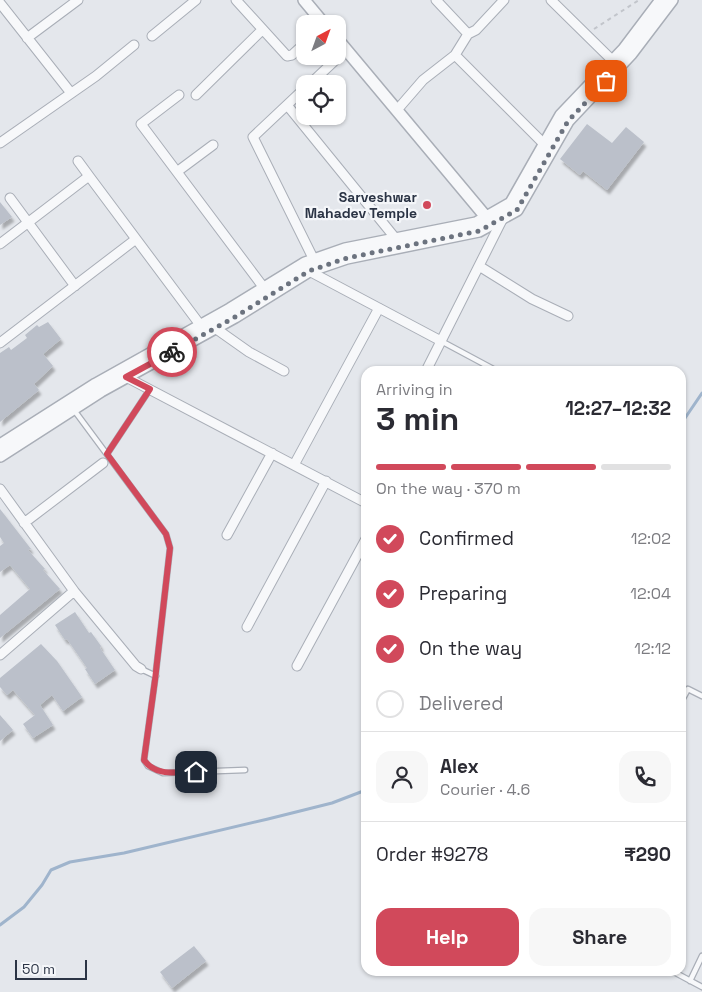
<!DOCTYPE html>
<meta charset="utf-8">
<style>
body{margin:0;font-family:"Space Grotesk",sans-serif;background:#f7f7f7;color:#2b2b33;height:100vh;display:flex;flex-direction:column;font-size:19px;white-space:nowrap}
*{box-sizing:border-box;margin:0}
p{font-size:16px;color:#7c7c81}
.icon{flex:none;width:28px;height:28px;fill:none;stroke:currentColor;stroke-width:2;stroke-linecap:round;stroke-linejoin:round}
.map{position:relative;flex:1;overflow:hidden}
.panel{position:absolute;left:361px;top:366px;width:325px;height:610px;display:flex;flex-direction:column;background:#fff;border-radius:15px;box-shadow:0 1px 4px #0004}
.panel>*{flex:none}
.needle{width:32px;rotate:41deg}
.controls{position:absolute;left:296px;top:15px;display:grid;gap:10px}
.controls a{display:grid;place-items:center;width:50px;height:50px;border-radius:10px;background:#fff;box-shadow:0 1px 4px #0004;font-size:25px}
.scale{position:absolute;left:15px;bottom:12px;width:72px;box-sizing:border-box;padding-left:5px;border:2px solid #2b3445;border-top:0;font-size:14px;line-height:18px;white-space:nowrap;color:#2b3445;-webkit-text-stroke:4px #f4f6f9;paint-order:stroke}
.pin{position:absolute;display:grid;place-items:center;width:42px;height:42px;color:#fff;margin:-21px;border-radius:10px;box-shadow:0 2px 8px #0006}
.courier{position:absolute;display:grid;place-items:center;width:50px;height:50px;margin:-25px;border:4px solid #d1495b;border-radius:50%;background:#fff;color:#222;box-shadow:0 1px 6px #0007}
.overview em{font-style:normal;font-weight:800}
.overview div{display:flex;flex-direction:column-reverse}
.overview{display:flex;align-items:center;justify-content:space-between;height:85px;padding:0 15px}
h1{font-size:32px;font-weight:800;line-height:38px}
.bar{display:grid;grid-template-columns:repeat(4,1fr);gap:8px 5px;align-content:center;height:60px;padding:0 15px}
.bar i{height:6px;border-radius:4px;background:#e1e1e2}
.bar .selected{background:#d1495b}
.bar p{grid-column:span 4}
.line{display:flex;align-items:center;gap:12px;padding:0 15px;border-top:1px solid #e1e1e2}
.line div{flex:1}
.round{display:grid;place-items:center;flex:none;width:52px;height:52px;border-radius:15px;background:#f7f7f7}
ol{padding:0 15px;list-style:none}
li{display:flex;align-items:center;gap:15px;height:55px}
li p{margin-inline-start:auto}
li .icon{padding:5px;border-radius:50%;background:#d1495b;color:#fff;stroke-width:4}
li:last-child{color:#7c7c81}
li i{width:28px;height:28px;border:2px solid #e1e1e2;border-radius:50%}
.cta{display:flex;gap:10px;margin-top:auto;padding:10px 15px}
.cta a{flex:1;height:58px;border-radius:15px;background:#d1495b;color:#fff;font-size:20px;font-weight:800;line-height:58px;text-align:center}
.cta a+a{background:#f7f7f7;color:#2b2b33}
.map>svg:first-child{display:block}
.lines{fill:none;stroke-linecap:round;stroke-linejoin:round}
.stream{stroke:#9fb4cc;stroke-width:3}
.building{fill:#bbc0ca;filter:url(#shadow)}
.service-casing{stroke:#a9aeb7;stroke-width:7}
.minor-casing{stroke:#a9aeb7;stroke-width:11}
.tertiary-casing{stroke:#a9aeb7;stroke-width:14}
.path{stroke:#c2c5cb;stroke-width:2;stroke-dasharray:4 4;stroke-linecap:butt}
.service{stroke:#f7f8fa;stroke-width:4.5}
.minor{stroke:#f7f8fa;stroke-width:9}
.tertiary{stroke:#f7f8fa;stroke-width:11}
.done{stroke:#6c737f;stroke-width:5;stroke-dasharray:0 9}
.route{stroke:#d1495b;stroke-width:6}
.poi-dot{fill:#d1495b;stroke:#f4f6f9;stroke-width:2}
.labels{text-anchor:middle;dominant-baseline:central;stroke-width:4.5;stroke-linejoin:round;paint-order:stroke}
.poi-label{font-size:14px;font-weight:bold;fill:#2b3445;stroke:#f4f6f9;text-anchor:end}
</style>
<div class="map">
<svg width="702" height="992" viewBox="0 0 702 992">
<defs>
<filter id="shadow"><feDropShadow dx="2.5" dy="4.5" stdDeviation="1" flood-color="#0004"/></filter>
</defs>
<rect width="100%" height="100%" fill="#e4e7ec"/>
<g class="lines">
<path class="stream" d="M 681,424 L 702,393
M 0,925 L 24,907 L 42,885 L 51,870 L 70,862 L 124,853 L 268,819 L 332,803 L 366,790"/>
</g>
<path class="building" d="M 587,124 L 612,143 L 626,127 L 644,142 L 607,190 L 583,171 L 580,175 L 560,159 Z
M 0,202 L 12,217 L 0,225 Z
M 48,322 L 61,339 L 43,354 L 53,366 L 34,384 L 39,390 L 0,422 L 0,353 L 9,347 L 11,350 L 27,338 L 25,335 L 37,325 L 39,327 Z
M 0,509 L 31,549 L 28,550 L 45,569 L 43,570 L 60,589 L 0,638 L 0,615 L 30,589 L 10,565 L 0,572 L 0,546 L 4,543 L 0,537 Z
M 75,612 L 89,633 L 91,632 L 101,646 L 100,648 L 115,670 L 95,684 L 85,669 L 87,668 L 67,639 L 65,640 L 55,625 Z
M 41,644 L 57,661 L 82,697 L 63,711 L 52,695 L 40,705 L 53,725 L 33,738 L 23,724 L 35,715 L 13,690 L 7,695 L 0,687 L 0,678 Z
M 0,715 L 13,730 L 0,741 Z
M 194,946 L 206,961 L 172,988 L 160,972 Z"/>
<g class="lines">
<defs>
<path id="service" d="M 441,341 L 497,371
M 74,410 L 166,534 L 170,548 L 155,680 L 144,760 L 148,766 L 163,773 L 245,770
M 107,454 L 150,389
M 141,669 L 156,676
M 681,702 L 688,689 L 702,696
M 672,971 L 702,987
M 690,981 L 702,956"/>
<path id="minor" d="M 236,0 L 287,56 L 292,55 L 305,43
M 436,0 L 468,34
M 551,0 L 613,61
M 0,3 L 71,93
M 152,36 L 196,0
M 27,38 L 78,0
M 455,55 L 544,144
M 310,84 L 346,50
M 305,88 L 253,137 L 314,260
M 179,95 L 141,124 L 264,288
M 196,95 L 262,30
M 287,105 L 396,239
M 397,110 L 423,80 L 455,55 L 468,34 L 476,30 L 504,0
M 0,143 L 96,76 L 134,45
M 78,161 L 89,176
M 178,171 L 213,145
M 10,198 L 75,286
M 0,244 L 89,176 L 201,326
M 479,266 L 532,299 L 568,316
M 309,271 L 441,341
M 215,328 L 249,352 L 284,371
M 0,343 L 136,239
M 426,371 L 503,218
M 126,377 L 366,503
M 294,465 L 379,308
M 0,489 L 74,591 L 0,655
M 24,523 L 103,463
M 227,535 L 272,453
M 74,591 L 136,666 L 141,669
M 247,627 L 326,481
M 297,666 L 366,539"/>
<path id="tertiary" d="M 304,0 L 324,24
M 338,40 L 486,217
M 0,445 L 96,384 L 230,309 L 305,263 L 345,249 L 476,223 L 511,203 L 561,115 L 624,49 L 661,0
M 0,456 L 101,391 L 235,317 L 309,271 L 347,258 L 479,231 L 517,210 L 568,121 L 631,54 L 672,0"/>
</defs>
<use href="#service" class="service-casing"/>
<use href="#minor" class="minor-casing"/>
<use href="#tertiary" class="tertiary-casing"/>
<path class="path" d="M 594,29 L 639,0"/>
<use href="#service" class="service"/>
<use href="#minor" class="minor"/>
<use href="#tertiary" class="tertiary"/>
</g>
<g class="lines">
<path class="done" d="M 172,352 L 235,317 L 309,271 L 347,258 L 479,231 L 517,210 L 568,121 L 606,81"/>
<path class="route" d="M 172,352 L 126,377 L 150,389 L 107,454 L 166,534 L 170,548 L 155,680 L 144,760 C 156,777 177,772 196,772"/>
</g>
<circle class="poi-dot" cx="427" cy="205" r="5"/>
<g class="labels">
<g class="poi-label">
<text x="417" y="197">Sarveshwar<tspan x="417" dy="16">Mahadev Temple</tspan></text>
</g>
</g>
</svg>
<div class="controls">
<a><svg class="needle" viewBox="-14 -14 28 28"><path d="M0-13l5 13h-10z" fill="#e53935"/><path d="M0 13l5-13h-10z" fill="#7c7c81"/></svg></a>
<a><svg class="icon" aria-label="locate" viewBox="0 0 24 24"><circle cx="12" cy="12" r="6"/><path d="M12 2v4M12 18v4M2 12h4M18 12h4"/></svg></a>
</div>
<div class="scale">50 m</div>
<div class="pin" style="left:606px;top:81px;background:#ea580c"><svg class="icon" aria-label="bag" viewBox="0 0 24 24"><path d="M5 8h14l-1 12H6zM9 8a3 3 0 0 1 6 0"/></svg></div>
<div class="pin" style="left:196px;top:772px;background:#1f2937"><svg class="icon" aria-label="home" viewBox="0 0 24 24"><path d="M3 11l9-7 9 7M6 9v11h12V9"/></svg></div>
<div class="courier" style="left:172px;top:352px"><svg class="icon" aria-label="bike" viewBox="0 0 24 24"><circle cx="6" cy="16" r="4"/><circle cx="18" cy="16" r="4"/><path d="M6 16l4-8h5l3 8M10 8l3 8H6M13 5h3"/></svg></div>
<section class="panel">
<div class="overview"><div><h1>3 min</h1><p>Arriving in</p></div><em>12:27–12:32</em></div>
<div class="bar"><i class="selected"></i><i class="selected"></i><i class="selected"></i><i></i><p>On the way · 370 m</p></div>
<ol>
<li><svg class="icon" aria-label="check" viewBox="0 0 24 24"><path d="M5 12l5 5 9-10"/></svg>Confirmed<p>12:02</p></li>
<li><svg class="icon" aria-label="check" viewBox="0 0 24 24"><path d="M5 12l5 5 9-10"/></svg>Preparing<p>12:04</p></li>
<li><svg class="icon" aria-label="check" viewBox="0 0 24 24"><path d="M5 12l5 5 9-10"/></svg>On the way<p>12:12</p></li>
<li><i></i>Delivered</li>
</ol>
<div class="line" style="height:90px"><a class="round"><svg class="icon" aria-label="person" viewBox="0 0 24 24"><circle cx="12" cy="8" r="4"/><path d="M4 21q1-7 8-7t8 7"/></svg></a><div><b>Alex</b><p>Courier · 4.6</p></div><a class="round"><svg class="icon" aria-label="phone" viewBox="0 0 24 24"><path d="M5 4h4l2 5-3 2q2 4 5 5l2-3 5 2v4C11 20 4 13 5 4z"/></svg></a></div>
<div class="line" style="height:65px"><div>Order #9278</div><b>₹290</b></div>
<div class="cta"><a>Help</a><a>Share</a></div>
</section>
</div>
